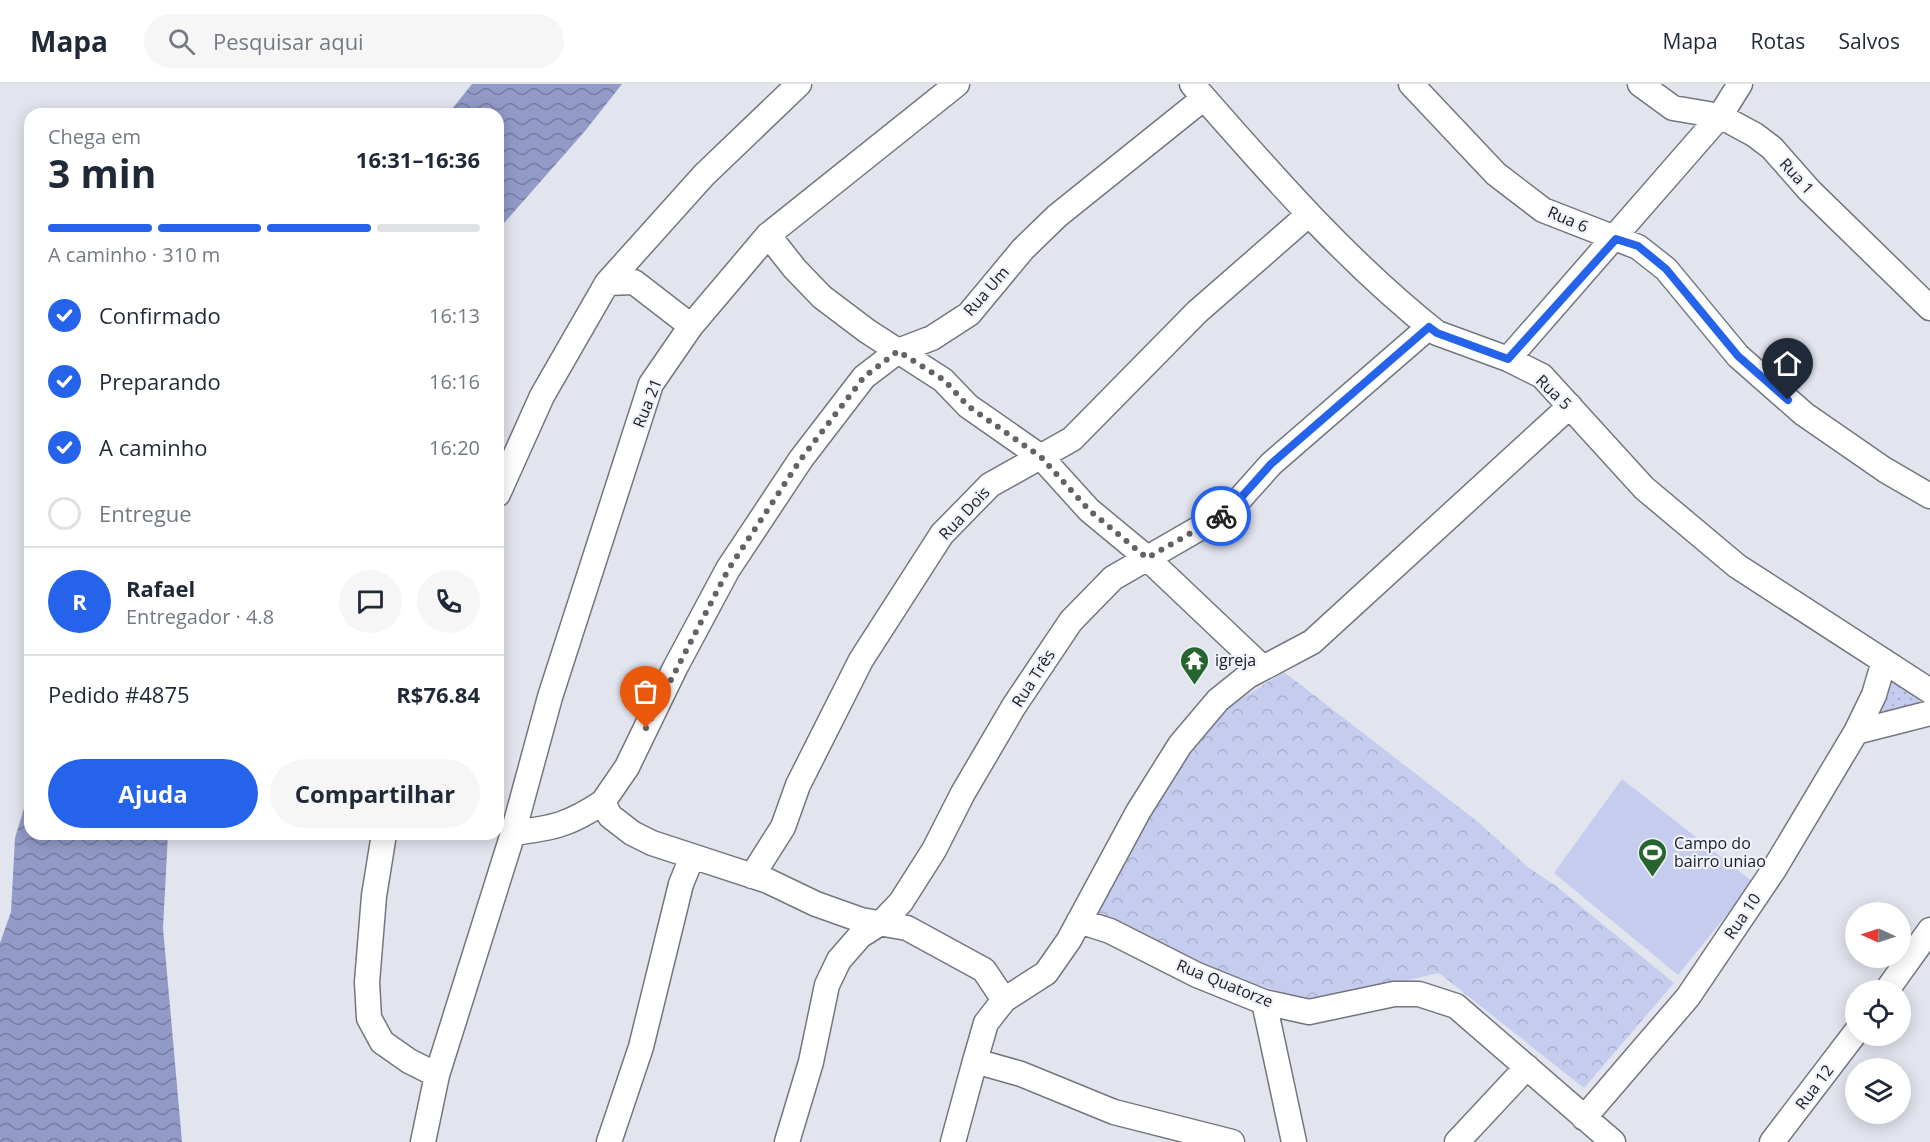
<!DOCTYPE html>
<html lang="pt">
<meta charset="utf-8">
<style>
body{margin:0;font-family:"Open Sans",sans-serif;background:#f6f6f7;color:#1f2937;height:100vh;display:flex;flex-direction:column;font-size:22px;white-space:nowrap}
*{box-sizing:border-box;margin:0}
p{font-size:20px;color:#747a83}
.icon{flex:none;width:33px;height:33px;fill:none;stroke:currentColor;stroke-width:2;stroke-linecap:round;stroke-linejoin:round}
.map{position:relative;flex:1;overflow:hidden}
.side{position:absolute;left:24px;top:24px;width:480px;height:732px;display:flex;flex-direction:column;background:#fff;border-radius:18px;box-shadow:0 3px 15px #0003}
.side>*{flex:none}
.needle{width:39px;rotate:273deg}
.tools{position:absolute;left:1845px;top:818px;display:grid;gap:12px}
.tools a{display:grid;place-items:center;width:66px;height:66px;border-radius:50%;background:#fff;box-shadow:0 3px 15px #0003;font-size:30px}
.pin{position:absolute;display:grid;place-items:center;width:51px;height:51px;color:#fff;margin:-62px -26px;border-radius:50% 50% 50% 0;rotate:-45deg;box-shadow:0 0 6px #0007}
.pin .icon{rotate:45deg}
.courier{position:absolute;display:grid;place-items:center;width:60px;height:60px;margin:-30px;border:4px solid #2563eb;border-radius:50%;background:#fff;color:#222;box-shadow:0 2px 8px #0007}
.summary em{font-style:normal;font-weight:700}
.summary div{display:flex;flex-direction:column-reverse}
.summary{display:flex;align-items:center;justify-content:space-between;height:102px;padding:0 24px}
h1{font-size:39px;font-weight:700;line-height:45px}
.bar{display:grid;grid-template-columns:repeat(4,1fr);gap:9px 6px;align-content:center;height:72px;padding:0 24px}
.bar i{height:8px;border-radius:4px;background:#e0e1e3}
.bar .selected{background:#2563eb}
.bar p{grid-column:span 4}
.line{display:flex;align-items:center;gap:15px;padding:0 24px;border-top:2px solid #e0e1e3}
.line div{flex:1}
.round{display:grid;place-items:center;flex:none;width:63px;height:63px;border-radius:32px;background:#f6f6f7}
ol{padding:0 24px;list-style:none}
li{display:flex;align-items:center;gap:18px;height:66px}
li p{margin-inline-start:auto}
li .icon{padding:6px;border-radius:50%;background:#2563eb;color:#fff;stroke-width:4}
li:last-child{color:#747a83}
li i{width:33px;height:33px;border:3px solid #e0e1e3;border-radius:50%}
.action{display:flex;gap:12px;margin-top:auto;padding:12px 24px}
.action a{flex:1;height:69px;border-radius:36px;background:#2563eb;color:#fff;font-size:24px;font-weight:700;line-height:69px;text-align:center}
.action a+a{background:#f6f6f7;color:#1f2937}
header{display:flex;align-items:center;gap:36px;box-sizing:border-box;height:84px;padding:0 30px;background:#fff;border-bottom:2px solid #e0e1e3}
header strong{font-size:28px}
nav{display:flex;gap:33px;margin-inline-start:auto;font-size:21px}
.search{width:420px;height:54px;background:#f6f6f7;display:flex;align-items:center;gap:15px;box-sizing:border-box;padding:0 21px;border-radius:33px;color:#747a83;font-size:22px}
.map>svg:first-child{display:block}
.grass{fill:url(#grass-dots)}
.park{fill:url(#park-crowns)}
.pitch{fill:#c5ccee}
.water{fill:url(#water-waves)}
.lines{fill:none;stroke-linecap:round;stroke-linejoin:round}
.minor-casing{stroke:#74767f;stroke-width:27}
.minor{stroke:#fff;stroke-width:24}
.done{stroke:#616368;stroke-width:6;stroke-dasharray:0 10.8}
.route{stroke:#2563eb;stroke-width:8}
.labels{text-anchor:middle;dominant-baseline:central;stroke-width:4.5;stroke-linejoin:round;paint-order:stroke}
.street-label{font-size:16px;fill:#1c1d20;stroke:#eff1fb}
.poi-label{font-size:16px;fill:#1c1d20;stroke:#eff1fb;text-anchor:start}
</style>
<header>
<strong>Mapa</strong>
<div class="search"><svg class="icon" aria-label="search" viewBox="0 0 24 24"><circle cx="10" cy="10" r="6"/><path d="M15 15l6 6"/></svg>Pesquisar aqui</div>
<nav><a>Mapa</a><a>Rotas</a><a>Salvos</a></nav>
</header>
<div class="map">
<svg width="1930" height="1058" viewBox="0 0 1930 1058">
<defs>
<pattern id="grass-dots" width="8" height="8" patternUnits="userSpaceOnUse" patternTransform="scale(1.5)"><rect width="8" height="8" fill="#c5ccee"/><path d="M2 2h.1M6 6h.1" fill="none" stroke="#a9afcc" stroke-width="1.8" stroke-linecap="round"/></pattern>
<pattern id="park-crowns" width="20" height="18" patternUnits="userSpaceOnUse" patternTransform="scale(1.5)"><rect width="20" height="18" fill="#c5ccee"/><path d="M2 6a3 3 0 1 1 6 0M12 15a3 3 0 1 1 6 0" fill="none" stroke="#a9afcc"/></pattern>
<pattern id="water-waves" width="16" height="10" patternUnits="userSpaceOnUse" patternTransform="scale(1.5)"><rect width="16" height="10" fill="#929ac7"/><path d="M0 5q4-4 8 0t8 0" fill="none" stroke="#767da1"/></pattern>
</defs>
<rect width="100%" height="100%" fill="#e2e4ee"/>
<path class="grass" d="M 1885,582 L 1915,600 L 1930,625 L 1865,642 Z"/>
<path class="park" d="M 1284,588 L 1478,738 L 1529,784 L 1556,802 L 1674,899 L 1584,1004 L 1439,889 L 1311,918 L 1206,884 L 1097,830 L 1159,710 L 1227,624 Z"/>
<path class="pitch" d="M 1622,695 L 1753,798 L 1678,891 L 1554,789 Z"/>
<path class="water" d="M 472,0 L 622,0 L 585,47 L 498,146 L 498,30 L 448,30 Z
M 30,644 L 30,750 L 168,750 L 163,844 L 182,1058 L 0,1058 L 0,859 L 11,828 L 15,754 L 25,721 L 27,650 Z"/>
<g class="lines">
<defs>
<path id="minor" d="M 1192,0 C 1269,88 1345,176 1437,249 L 1508,275 L 1542,292 L 1644,404 L 1737,482 L 1930,607
M 1411,0 L 1496,90 L 1543,126 L 1638,163 L 1666,185 L 1738,272 L 1804,330 L 1885,386 L 1930,412
M 1640,0 L 1673,24 L 1720,32 L 1755,51 L 1772,64 L 1809,106 L 1930,224
M 768,151 L 795,185 L 822,213 L 867,247 L 943,296 L 968,322 L 1041,373 L 1089,426 L 1147,474 L 1263,584
M 607,199 L 634,198 L 691,242
M 1508,275 L 1720,32 L 1740,0
M 498,410 L 542,312 L 607,199 L 704,91 L 799,0
M 1856,648 L 1874,611 L 1884,577
M 603,718 L 627,683 L 675,584 L 728,485 L 801,375 L 864,293 L 898,267 L 932,254 L 969,230 L 1023,165 L 1057,132 L 1204,14
M 513,749 L 550,613 L 651,300 L 691,242 L 768,151 L 957,0
M 384,750 L 374,812 L 367,898 L 369,934 L 382,958 L 409,977 L 437,991
M 752,792 L 783,743 L 798,701 L 861,576 L 942,450 L 990,401 L 1072,355 L 1197,228 L 1308,131
M 1079,837 L 1110,847 L 1197,891 L 1264,918 L 1309,928 L 1394,910 L 1419,910 L 1456,922 L 1613,1058
M 1887,906 L 1930,846
M 1264,918 L 1294,1058
M 975,977 L 986,939 L 1004,916
M 1584,1034 L 1688,913 L 1773,787 L 1856,648 L 1930,629
M 423,1058 L 437,991 L 513,749 C 553,744 569,741 603,718 L 610,732 L 632,749 L 652,759 L 768,797 L 816,820 L 861,836 L 907,844 L 984,886 L 1004,916 L 1046,889 L 1069,856 L 1138,728 L 1180,661 L 1218,616 L 1248,592 L 1312,558 L 1570,322
M 609,1058 L 641,963 L 681,800 L 692,773
M 787,1058 L 811,978 L 827,901 L 839,876 L 860,852 L 882,838 L 901,818 L 934,766 L 963,709 L 1014,622 L 1071,537 L 1113,494 L 1229,427 L 1271,380 L 1429,243
M 953,1058 L 975,977 L 1021,990 L 1114,1028 L 1232,1058
M 1457,1058 L 1527,983
M 1772,1058 L 1856,948"/>
</defs>
<use href="#minor" class="minor-casing"/>
<use href="#minor" class="minor"/>
</g>
<g class="lines">
<path class="done" d="M 646,644 L 728,486 L 801,375 L 864,293 L 898,267 L 944,296 L 968,322 L 1041,373 L 1089,426 L 1147,474 L 1221,432"/>
<path class="route" d="M 1221,432 L 1229,427 L 1271,380 L 1429,243 L 1437,249 L 1508,275 L 1616,155 L 1638,162 L 1666,185 L 1738,272 L 1788,316"/>
</g>
<defs>
<symbol id="temple-pin" viewBox="-11 -11 22 30"><path d="M0 17L-7.5 6A9.5 9.5 0 1 1 7.5 6Z" fill="#26652d" stroke="#eff1fb"/><path d="M0-6L5-2H3V0L6.5 2.5H4V6H1.5V3h-3V6H-4V2.5H-6.5L-3 0V-2H-5Z" fill="#fff"/></symbol>
<symbol id="stadium-pin" viewBox="-11 -11 22 30"><path d="M0 17L-7.5 6A9.5 9.5 0 1 1 7.5 6Z" fill="#26652d" stroke="#eff1fb"/><path d="M0-5a6.5 5 0 1 0 0 10a6.5 5 0 1 0 0-10ZM-3.5-1.8h7v3.6h-7Z" fill="#fff"/></symbol>
</defs>
<g fill-rule="evenodd">
<use href="#temple-pin" x="1178" y="560" width="33" height="45"/>
<use href="#stadium-pin" x="1636" y="752" width="33" height="45"/>
</g>
<g class="labels">
<g class="street-label">
<text transform="translate(1797 92) rotate(48)">Rua 1</text>
<text transform="translate(1568 135) rotate(23)">Rua 6</text>
<text transform="translate(986 207) rotate(-49)">Rua Um</text>
<text transform="translate(1554 308) rotate(44)">Rua 5</text>
<text transform="translate(647 319) rotate(-68)">Rua 21</text>
<text transform="translate(964 429) rotate(-47)">Rua Dois</text>
<text transform="translate(1033 594) rotate(-57)">Rua Três</text>
<text transform="translate(1742 832) rotate(-56)">Rua 10</text>
<text transform="translate(1225 899) rotate(22)">Rua Quatorze</text>
<text transform="translate(1814 1003) rotate(-53)">Rua 12</text>
</g>
<g class="poi-label">
<text x="1215" y="576">igreja</text>
<text x="1674" y="759">Campo do<tspan x="1674" dy="18">bairro uniao</tspan></text>
</g>
</g>
</svg>
<div class="tools">
<a><svg class="needle" viewBox="-14 -14 28 28"><path d="M0-13l5 13h-10z" fill="#e53935"/><path d="M0 13l5-13h-10z" fill="#747a83"/></svg></a>
<a><svg class="icon" aria-label="locate" viewBox="0 0 24 24"><circle cx="12" cy="12" r="6"/><path d="M12 2v4M12 18v4M2 12h4M18 12h4"/></svg></a>
<a><svg class="icon" aria-label="layers" viewBox="0 0 24 24"><path d="M12 4l9 5-9 5-9-5zM3 14l9 5 9-5"/></svg></a>
</div>
<div class="pin" style="left:646px;top:644px;background:#ea580c"><svg class="icon" aria-label="bag" viewBox="0 0 24 24"><path d="M5 8h14l-1 12H6zM9 8a3 3 0 0 1 6 0"/></svg></div>
<div class="pin" style="left:1788px;top:316px;background:#1f2937"><svg class="icon" aria-label="home" viewBox="0 0 24 24"><path d="M3 11l9-7 9 7M6 9v11h12V9"/></svg></div>
<div class="courier" style="left:1221px;top:432px"><svg class="icon" aria-label="bike" viewBox="0 0 24 24"><circle cx="6" cy="16" r="4"/><circle cx="18" cy="16" r="4"/><path d="M6 16l4-8h5l3 8M10 8l3 8H6M13 5h3"/></svg></div>
<section class="side">
<div class="summary"><div><h1>3 min</h1><p>Chega em</p></div><em>16:31–16:36</em></div>
<div class="bar"><i class="selected"></i><i class="selected"></i><i class="selected"></i><i></i><p>A caminho · 310 m</p></div>
<ol>
<li><svg class="icon" aria-label="check" viewBox="0 0 24 24"><path d="M5 12l5 5 9-10"/></svg>Confirmado<p>16:13</p></li>
<li><svg class="icon" aria-label="check" viewBox="0 0 24 24"><path d="M5 12l5 5 9-10"/></svg>Preparando<p>16:16</p></li>
<li><svg class="icon" aria-label="check" viewBox="0 0 24 24"><path d="M5 12l5 5 9-10"/></svg>A caminho<p>16:20</p></li>
<li><i></i>Entregue</li>
</ol>
<div class="line" style="height:108px"><b class="round" style="background:#2563eb;color:#fff">R</b><div><b>Rafael</b><p>Entregador · 4.8</p></div><a class="round"><svg class="icon" aria-label="chat" viewBox="0 0 24 24"><path d="M4 5h16v11H9l-5 4z"/></svg></a><a class="round"><svg class="icon" aria-label="phone" viewBox="0 0 24 24"><path d="M5 4h4l2 5-3 2q2 4 5 5l2-3 5 2v4C11 20 4 13 5 4z"/></svg></a></div>
<div class="line" style="height:78px"><div>Pedido #4875</div><b>R$76.84</b></div>
<div class="action"><a>Ajuda</a><a>Compartilhar</a></div>
</section>
</div>
